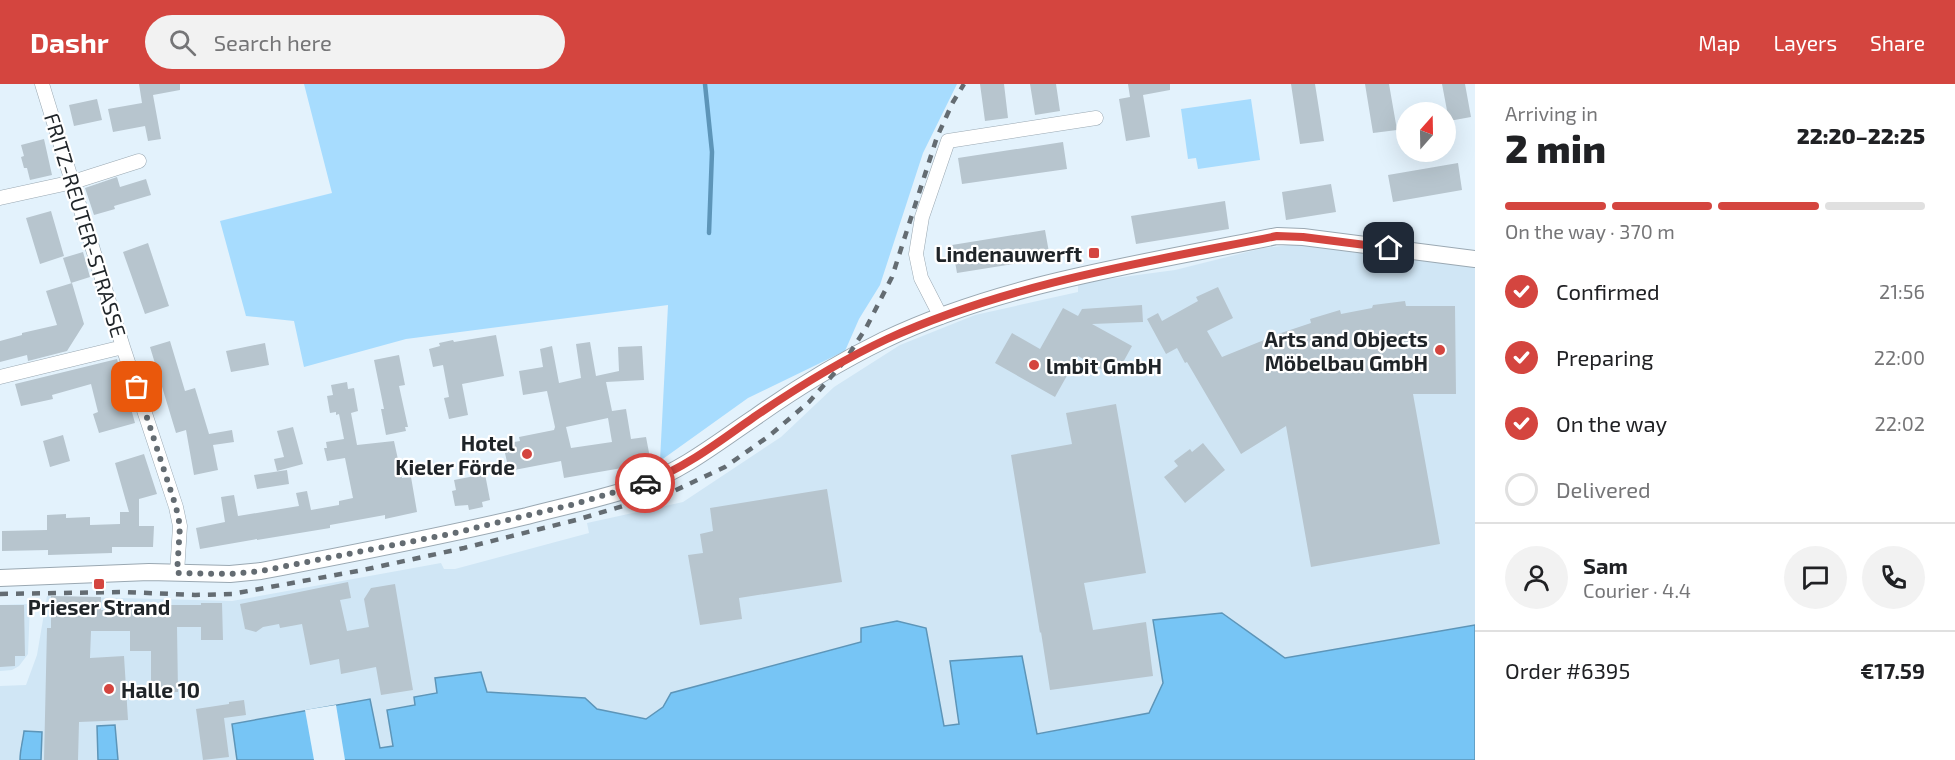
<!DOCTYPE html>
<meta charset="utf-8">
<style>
body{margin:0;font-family:"Exo 2",sans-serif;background:#f2f2f2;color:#202124;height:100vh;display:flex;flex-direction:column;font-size:22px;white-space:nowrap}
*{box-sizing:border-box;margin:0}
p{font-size:20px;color:#757577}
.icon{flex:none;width:33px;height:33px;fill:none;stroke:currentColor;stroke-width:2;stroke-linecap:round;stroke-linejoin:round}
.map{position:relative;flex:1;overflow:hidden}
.drawer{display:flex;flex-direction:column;background:#fff;width:480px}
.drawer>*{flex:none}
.needle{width:39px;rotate:20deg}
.buttons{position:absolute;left:1396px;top:18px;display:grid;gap:12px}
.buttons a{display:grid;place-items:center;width:60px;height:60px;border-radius:50%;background:#fff;box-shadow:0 6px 24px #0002;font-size:30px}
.pin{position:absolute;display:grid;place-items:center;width:51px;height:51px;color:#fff;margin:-26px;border-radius:12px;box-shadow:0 3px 9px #0006}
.courier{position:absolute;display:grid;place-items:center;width:60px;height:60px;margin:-30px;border:4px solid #d4453f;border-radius:50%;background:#fff;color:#222;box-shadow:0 2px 8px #0007}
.headline em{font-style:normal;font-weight:800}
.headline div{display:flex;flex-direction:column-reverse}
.headline{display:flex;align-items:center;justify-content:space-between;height:102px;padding:0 30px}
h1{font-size:39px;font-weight:800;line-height:45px}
.bar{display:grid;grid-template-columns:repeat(4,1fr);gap:9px 6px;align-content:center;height:72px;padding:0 30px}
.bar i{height:8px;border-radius:4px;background:#e0e0e0}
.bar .active{background:#d4453f}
.bar p{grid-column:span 4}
.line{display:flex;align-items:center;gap:15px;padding:0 30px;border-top:2px solid #e0e0e0}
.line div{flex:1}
.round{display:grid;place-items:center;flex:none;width:63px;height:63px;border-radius:32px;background:#f2f2f2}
ol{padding:0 30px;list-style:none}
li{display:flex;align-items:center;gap:18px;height:66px}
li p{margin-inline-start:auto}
li .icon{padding:6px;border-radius:50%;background:#d4453f;color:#fff;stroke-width:4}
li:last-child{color:#757577}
li i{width:33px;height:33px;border:3px solid #e0e0e0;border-radius:50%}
header{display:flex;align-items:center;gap:36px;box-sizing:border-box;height:84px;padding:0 30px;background:#d4453f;color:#fff}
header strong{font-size:28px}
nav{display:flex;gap:33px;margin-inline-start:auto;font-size:21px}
.search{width:420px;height:54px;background:#f2f2f2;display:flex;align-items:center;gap:15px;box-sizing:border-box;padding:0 21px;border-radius:33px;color:#757577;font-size:22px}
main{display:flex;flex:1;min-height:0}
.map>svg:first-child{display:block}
.built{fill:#d0e6f5}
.green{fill:#a7dcfe}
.water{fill:#77c5f5;stroke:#5d95b8;stroke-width:1.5}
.pier{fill:#e3f2fc}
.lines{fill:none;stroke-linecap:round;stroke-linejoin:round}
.stream{stroke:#5d95b8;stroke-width:4.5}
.building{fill:#b7c5ce;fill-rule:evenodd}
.minor-casing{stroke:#9aa8b2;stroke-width:15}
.tertiary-casing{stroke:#9aa8b2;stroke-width:18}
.minor{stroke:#fff;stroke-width:14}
.tertiary{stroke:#fff;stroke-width:16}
.rail{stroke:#646c72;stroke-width:4.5;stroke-dasharray:8 8;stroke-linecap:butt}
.done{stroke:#646c72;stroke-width:6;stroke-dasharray:0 10.8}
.route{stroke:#d4453f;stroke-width:8}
.poi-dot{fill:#d4453f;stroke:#fff;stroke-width:2}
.labels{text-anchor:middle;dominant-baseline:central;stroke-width:4.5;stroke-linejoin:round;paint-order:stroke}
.street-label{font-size:21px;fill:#1f2428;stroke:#fff}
.poi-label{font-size:21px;font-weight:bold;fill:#1f2428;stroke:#fff;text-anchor:end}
</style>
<header>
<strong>Dashr</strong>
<div class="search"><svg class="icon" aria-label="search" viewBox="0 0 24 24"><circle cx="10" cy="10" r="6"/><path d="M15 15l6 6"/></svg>Search here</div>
<nav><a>Map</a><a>Layers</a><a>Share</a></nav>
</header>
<main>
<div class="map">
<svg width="1475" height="676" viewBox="0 0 1475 676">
<rect width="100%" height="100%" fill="#e3f2fc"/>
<path class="built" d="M 1301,160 L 1475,182 L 1475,541 L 1285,574 L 1222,530 L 1154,536 L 1164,599 L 1149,629 L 1036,650 L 1022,572 L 959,640 L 944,642 L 926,544 L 862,558 L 671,609 L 663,623 L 646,635 L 597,625 L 585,614 L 486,608 L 480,588 L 435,594 L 437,609 L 414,613 L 416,621 L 387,626 L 393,662 L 380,664 L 370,615 L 232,640 L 237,676 L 118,676 L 115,641 L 97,642 L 98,676 L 41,676 L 42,648 L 24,647 L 23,657 L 20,662 L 20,676 L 0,676 L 0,602 L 26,601 L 37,571 L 47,512 L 232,517 L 441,479 L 444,485 L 455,485 L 589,449 L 587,439 L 683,418 L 781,353 L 834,303 L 900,261 L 975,231 L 1078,208 L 1078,199 L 1175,186 L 1263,164 Z
M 30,520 L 28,570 L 19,582 L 12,586 L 0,587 L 0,521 Z"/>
<path class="green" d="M 304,0 L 957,0 L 923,69 L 880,201 L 859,235 L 845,267 L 748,314 L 660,377 L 668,221 L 406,255 L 304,283 L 294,237 L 246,232 L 220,137 L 332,109 Z
M 1251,15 L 1260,76 L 1198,85 L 1196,74 L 1188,75 L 1181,25 Z"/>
<path class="water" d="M 1222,529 L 1285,574 L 1475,541 L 1475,676 L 237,676 L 232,640 L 370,615 L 380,664 L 393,662 L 387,626 L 415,621 L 414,613 L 437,609 L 435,594 L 481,588 L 487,608 L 585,614 L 597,625 L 646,635 L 663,623 L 671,609 L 861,558 L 861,544 L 897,537 L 926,544 L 944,642 L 959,640 L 950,577 L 1022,572 L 1037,650 L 1149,629 L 1163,599 L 1153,536 Z
M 115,641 L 118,676 L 98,676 L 97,642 Z
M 24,647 L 42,648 L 41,676 L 20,676 C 20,665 23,657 24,647 Z"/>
<path class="pier" d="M 336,621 L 345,676 L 314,676 L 305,626 Z"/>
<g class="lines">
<path class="stream" d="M 705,0 L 712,68 L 709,149"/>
</g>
<path class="building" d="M 139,0 L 180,0 L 180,6 L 153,11 L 161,55 L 148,57 L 145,42 L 113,48 L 108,25 L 142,19 Z
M 980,0 L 1004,0 L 1008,34 L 985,37 Z
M 1030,0 L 1056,0 L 1060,27 L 1035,31 Z
M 1128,0 L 1170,0 L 1170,6 L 1143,11 L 1150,53 L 1126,57 L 1119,15 L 1130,13 Z
M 1291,0 L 1315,0 L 1324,57 L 1300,60 Z
M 1365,0 L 1389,0 L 1397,46 L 1373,49 Z
M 1442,0 L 1465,0 L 1471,33 L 1449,37 Z
M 97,15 L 102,36 L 74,42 L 69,21 Z
M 44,55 L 52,91 L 30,96 L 27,84 L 24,84 L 21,73 L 24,72 L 21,61 Z
M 1063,58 L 1067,85 L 962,100 L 958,74 Z
M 1458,79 L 1462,106 L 1393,118 L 1388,91 Z
M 117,93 L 120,103 L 146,95 L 151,111 L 114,122 L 115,125 L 94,131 L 85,104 Z
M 1331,100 L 1336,128 L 1286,136 L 1282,108 Z
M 1225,117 L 1229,145 L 1136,160 L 1131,132 Z
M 51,127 L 64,172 L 40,180 L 26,134 Z
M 1045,146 L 1050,174 L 957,189 L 952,161 Z
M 148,159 L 169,222 L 145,230 L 123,168 Z
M 83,168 L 90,193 L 71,199 L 63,174 Z
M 72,199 L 84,240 L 67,267 L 28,277 L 27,271 L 0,278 L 0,257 L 22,251 L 22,249 L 57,241 L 46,207 Z
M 1218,203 L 1233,234 L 1207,247 L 1222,273 L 1281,249 L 1311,239 L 1310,235 L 1340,226 L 1341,230 L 1372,224 L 1373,221 L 1405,217 L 1406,222 L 1455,222 L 1456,310 L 1413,310 L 1440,460 L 1311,483 L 1286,342 L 1241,370 L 1187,278 L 1185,279 L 1177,264 L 1166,270 L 1147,235 L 1158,229 L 1162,237 L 1198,217 L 1196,213 Z
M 1142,221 L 1143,238 L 1092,240 L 1132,262 L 1115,293 L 1078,272 L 1055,313 L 995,279 L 1012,249 L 1040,265 L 1063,224 L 1078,232 L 1082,225 Z
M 496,251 L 504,292 L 462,300 L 468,331 L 449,335 L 444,314 L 449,313 L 443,281 L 433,283 L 429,265 L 440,262 L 439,259 L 453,256 L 454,258 Z
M 170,257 L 185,307 L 195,304 L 209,350 L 232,346 L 234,358 L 213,361 L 218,386 L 194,391 L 186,346 L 176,349 L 150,263 Z
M 590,258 L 596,292 L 619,287 L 618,263 L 642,262 L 644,296 L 606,298 L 612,327 L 626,325 L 631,355 L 646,353 L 651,379 L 564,394 L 561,377 L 509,387 L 503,360 L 520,357 L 519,353 L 554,346 L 555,343 L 547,307 L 523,311 L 519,287 L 543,283 L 540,265 L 552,262 L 559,299 L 581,294 L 576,260 ZM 608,334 L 612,358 L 571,364 L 566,343 Z
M 265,259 L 269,281 L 231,288 L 226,267 Z
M 399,271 L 405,301 L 399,302 L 408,343 L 405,343 L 406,347 L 386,351 L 381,325 L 384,325 L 374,276 Z
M 117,275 L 135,339 L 99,349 L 93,330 L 98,328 L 91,300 L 52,311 L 53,315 L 21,322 L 15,300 Z
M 347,298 L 348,305 L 354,304 L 358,327 L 351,329 L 357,361 L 394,357 L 402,394 L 411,393 L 417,428 L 385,435 L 385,431 L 330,441 L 330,444 L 257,456 L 257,455 L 200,465 L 196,444 L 225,438 L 221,413 L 234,411 L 238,432 L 299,422 L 296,409 L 307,407 L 311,426 L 339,421 L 339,417 L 353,414 L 345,374 L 327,377 L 324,364 L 327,364 L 326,358 L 344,355 L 339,330 L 336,331 L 336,328 L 330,329 L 327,312 L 333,311 L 331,301 Z
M 1116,320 L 1146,489 L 1084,499 L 1093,546 L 1146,538 L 1153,592 L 1050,606 L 1041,548 L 1040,549 L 1011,371 L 1072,360 L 1066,329 Z
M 293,343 L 303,380 L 277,387 L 274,375 L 284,373 L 277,347 Z
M 63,351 L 70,377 L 50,383 L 43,357 Z
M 1203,359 L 1225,386 L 1185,419 L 1164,393 L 1178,382 L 1174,377 L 1190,365 L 1192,368 Z
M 144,370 L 157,410 L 139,415 L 139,442 L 154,442 L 153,463 L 112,463 L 112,469 L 48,471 L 48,466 L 2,467 L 2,447 L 47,446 L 47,431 L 66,430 L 66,434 L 90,433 L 90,441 L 120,440 L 120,428 L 129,428 L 115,379 Z
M 287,386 L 289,400 L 257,405 L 254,391 Z
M 485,390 L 490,416 L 482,418 L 483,423 L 469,426 L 468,421 L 455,422 L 452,407 L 456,406 L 454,396 Z
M 827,405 L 842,498 L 739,514 L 742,535 L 700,541 L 688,471 L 703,469 L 700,450 L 713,447 L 710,424 Z
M 348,498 L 351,514 L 340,516 L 347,547 L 369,543 L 364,515 L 371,504 L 395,500 L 413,606 L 381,611 L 376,583 L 341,590 L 339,575 L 310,581 L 302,540 L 280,544 L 279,540 L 263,543 L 256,548 L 245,545 L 240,520 Z
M 51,512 L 101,513 L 101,526 L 151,525 L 151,521 L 201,521 L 201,519 L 222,519 L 223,556 L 201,556 L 201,543 L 177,543 L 178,608 L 151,609 L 151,567 L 130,567 L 130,547 L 91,547 L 90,574 L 124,572 L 128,636 L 79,638 L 78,676 L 44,676 L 47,544 L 51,544 Z
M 0,521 L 24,521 L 25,572 L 15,572 L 15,582 L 0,583 Z
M 244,616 L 246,631 L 224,634 L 229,673 L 203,676 L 196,625 L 229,620 L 229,618 Z"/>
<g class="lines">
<defs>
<path id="minor" d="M 42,0 L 123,263 L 176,423 L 180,442 L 177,489
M 0,114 L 73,98 L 139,77
M 941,233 L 921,194 L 916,170 L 922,133 L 948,57 L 1096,34
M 0,293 L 123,263"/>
<path id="tertiary" d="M 0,494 L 149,488 L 230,490 L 261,487 C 350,470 439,453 527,432 C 565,422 605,414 642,401 C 683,386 718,358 754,334 C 795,305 839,278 884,256 C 1005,198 1147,179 1277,152 L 1303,153 L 1475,175"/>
</defs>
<use href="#minor" class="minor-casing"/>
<use href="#tertiary" class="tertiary-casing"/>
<use href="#minor" class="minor"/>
<use href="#tertiary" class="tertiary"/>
<path class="rail" d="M 0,510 L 125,508 L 195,511 L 232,510 L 363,486 L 464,464 L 576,436 L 674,407 L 725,383 L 769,352 L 809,318 L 844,278 L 866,244 L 892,193 L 937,53 L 953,18 L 964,0"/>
</g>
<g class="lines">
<path class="done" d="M 137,303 L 176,423 L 180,442 L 177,489 L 230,490 L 261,487 L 450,450 L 575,420 L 645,399"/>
<path class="route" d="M 645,399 C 685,384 719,358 754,333 C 795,305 842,276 887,255 C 1010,199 1146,178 1277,152 L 1303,153 L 1389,164"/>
</g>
<g class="poi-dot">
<rect x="1088" y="163" width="12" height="12" rx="3"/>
<circle cx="1440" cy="266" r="6"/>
<circle cx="1034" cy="281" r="6"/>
<circle cx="527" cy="370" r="6"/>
<rect x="93" y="494" width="12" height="12" rx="3"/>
<circle cx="109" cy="605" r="6"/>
</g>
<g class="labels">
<g class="street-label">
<text transform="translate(86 141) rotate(73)">FRITZ-REUTER-STRASSE</text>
</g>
<g class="poi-label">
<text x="1082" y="169">Lindenauwerft</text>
<text x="1428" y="254">Arts and Objects<tspan x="1428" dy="24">Möbelbau GmbH</tspan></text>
<text x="1046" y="281" text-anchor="start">lmbit GmbH</text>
<text x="515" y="358">Hotel<tspan x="515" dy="24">Kieler Förde</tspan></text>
<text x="99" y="522" text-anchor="middle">Prieser Strand</text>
<text x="121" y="605" text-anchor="start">Halle 10</text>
</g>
</g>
</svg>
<div class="buttons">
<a><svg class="needle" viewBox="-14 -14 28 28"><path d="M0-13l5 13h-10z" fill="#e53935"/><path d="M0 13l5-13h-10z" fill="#757577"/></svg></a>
</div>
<div class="pin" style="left:137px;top:303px;background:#ea580c"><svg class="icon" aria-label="bag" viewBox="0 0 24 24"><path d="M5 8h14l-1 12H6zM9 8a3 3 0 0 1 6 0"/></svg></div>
<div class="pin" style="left:1389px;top:164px;background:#1f2937"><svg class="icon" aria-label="home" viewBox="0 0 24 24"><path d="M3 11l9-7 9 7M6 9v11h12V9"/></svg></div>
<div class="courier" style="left:645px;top:399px"><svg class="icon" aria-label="car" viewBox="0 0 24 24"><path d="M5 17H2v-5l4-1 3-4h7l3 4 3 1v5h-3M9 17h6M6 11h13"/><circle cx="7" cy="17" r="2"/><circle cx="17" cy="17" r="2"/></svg></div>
</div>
<section class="drawer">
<div class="headline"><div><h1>2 min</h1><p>Arriving in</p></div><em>22:20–22:25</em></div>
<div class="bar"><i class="active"></i><i class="active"></i><i class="active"></i><i></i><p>On the way · 370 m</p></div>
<ol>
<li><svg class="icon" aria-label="check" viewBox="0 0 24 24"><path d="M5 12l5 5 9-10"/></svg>Confirmed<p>21:56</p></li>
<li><svg class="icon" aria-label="check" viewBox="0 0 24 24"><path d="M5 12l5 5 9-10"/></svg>Preparing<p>22:00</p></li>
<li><svg class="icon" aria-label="check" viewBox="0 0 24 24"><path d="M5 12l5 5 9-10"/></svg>On the way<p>22:02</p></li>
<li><i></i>Delivered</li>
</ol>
<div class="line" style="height:108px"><a class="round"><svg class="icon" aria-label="person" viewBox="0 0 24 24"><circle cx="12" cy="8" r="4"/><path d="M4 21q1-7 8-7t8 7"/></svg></a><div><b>Sam</b><p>Courier · 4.4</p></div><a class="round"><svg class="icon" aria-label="chat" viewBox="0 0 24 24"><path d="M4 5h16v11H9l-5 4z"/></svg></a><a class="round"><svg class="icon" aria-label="phone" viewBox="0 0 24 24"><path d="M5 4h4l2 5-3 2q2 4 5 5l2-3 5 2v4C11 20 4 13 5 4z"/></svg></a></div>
<div class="line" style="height:78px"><div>Order #6395</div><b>€17.59</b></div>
</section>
</main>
